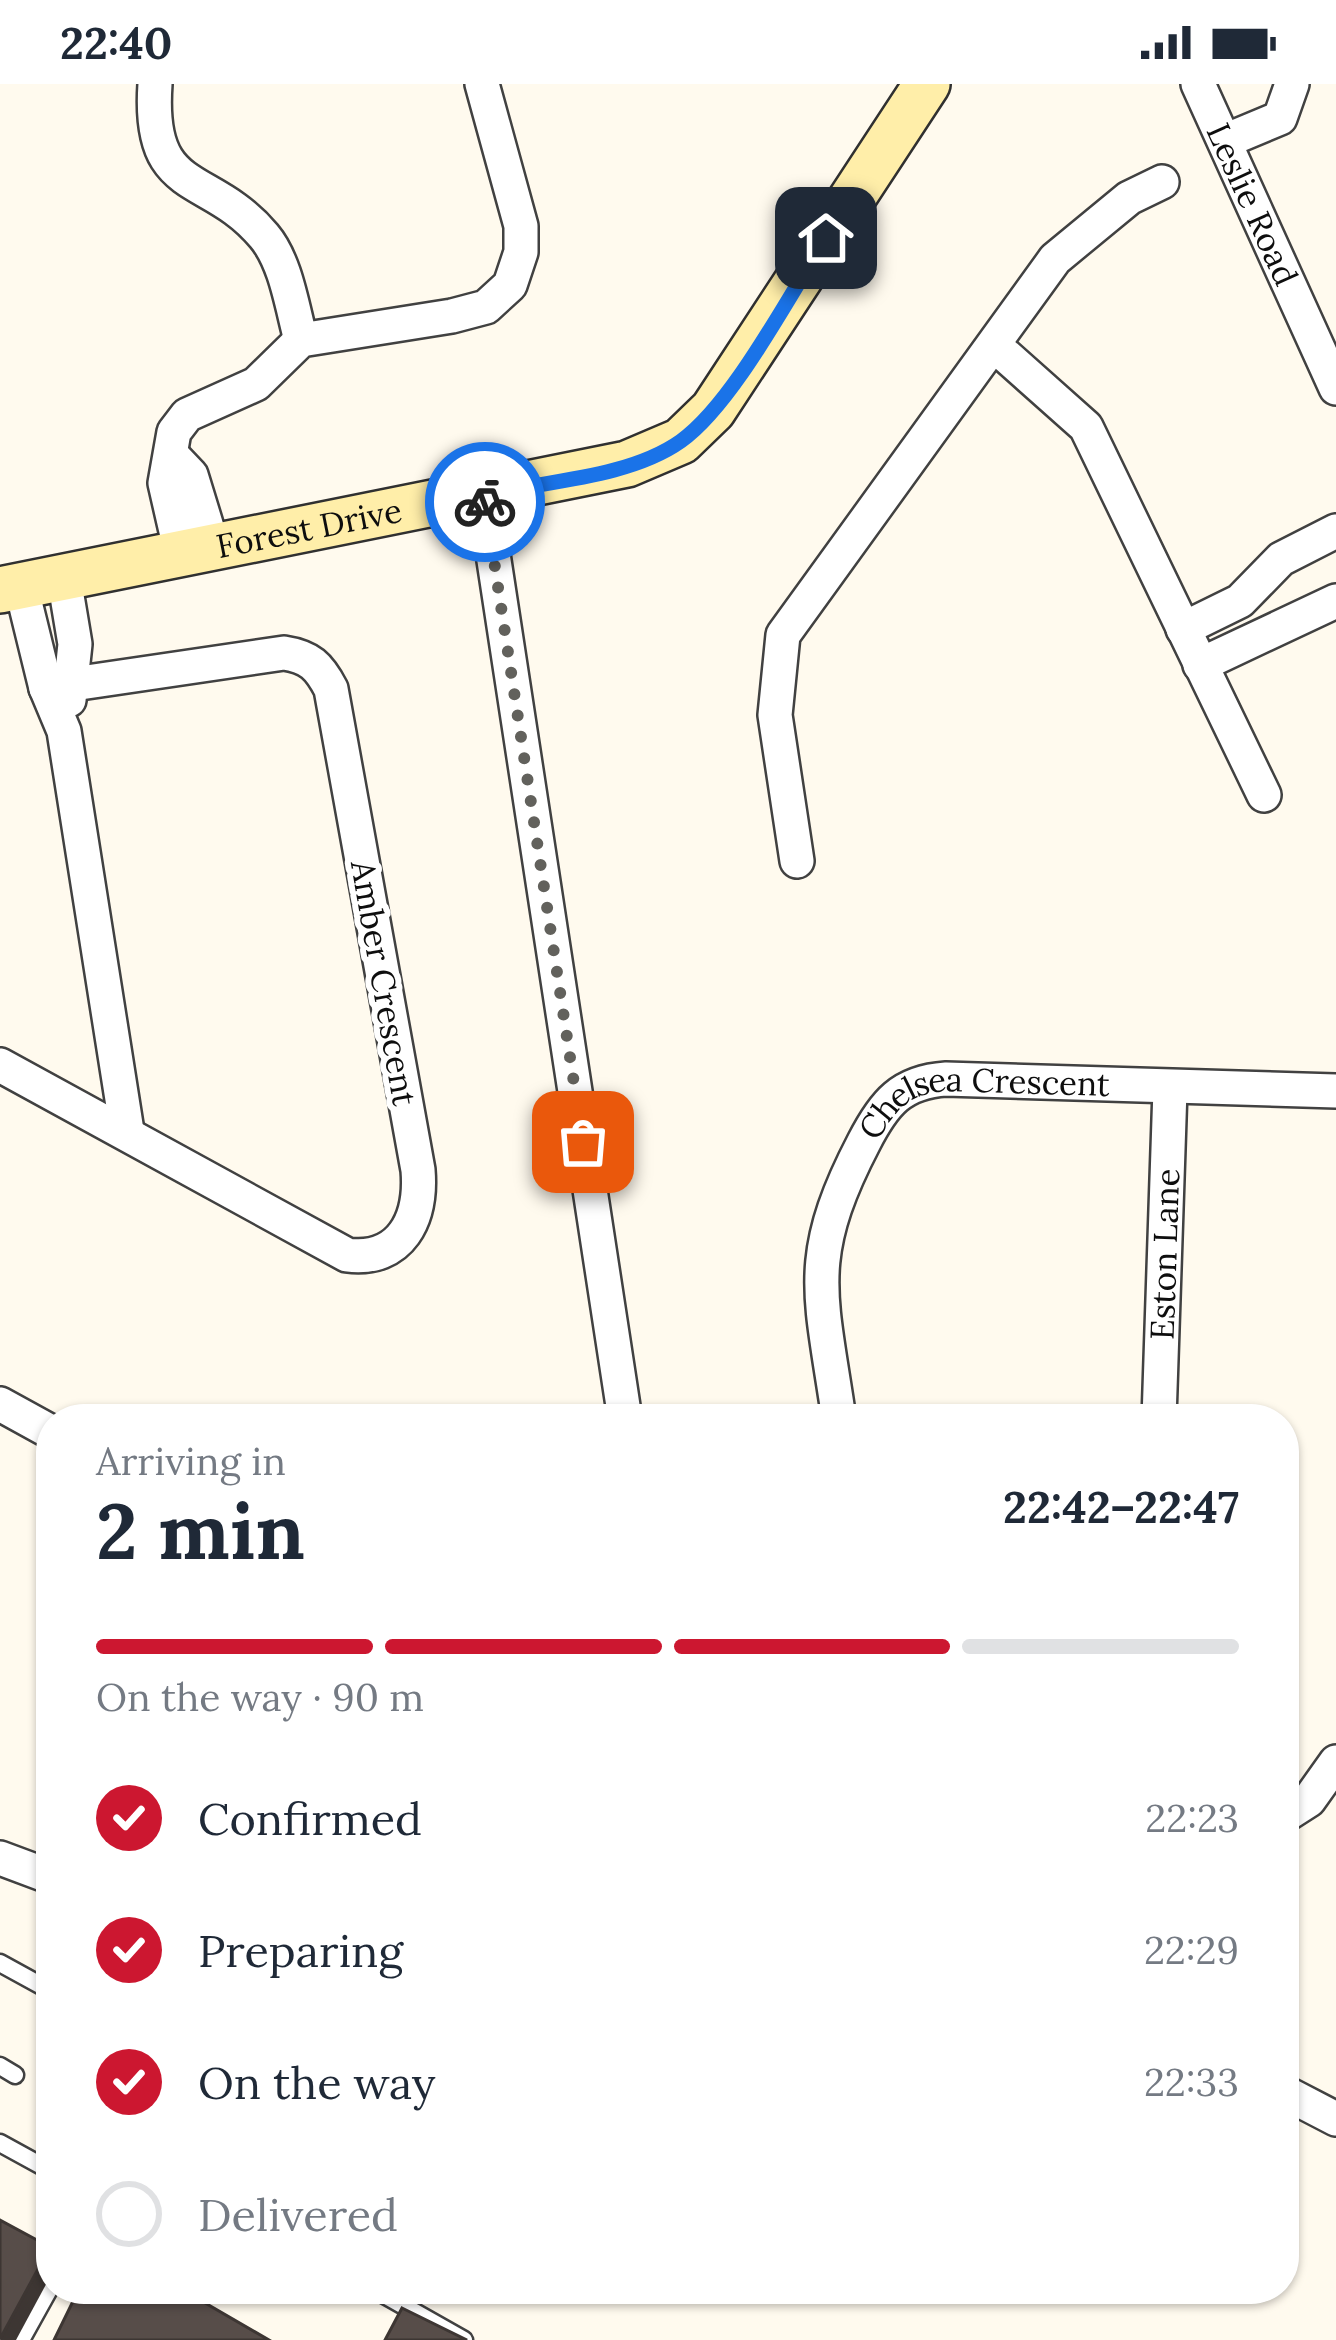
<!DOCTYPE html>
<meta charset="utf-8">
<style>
body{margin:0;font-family:Lora,serif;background:#f2f2f3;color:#1f2937;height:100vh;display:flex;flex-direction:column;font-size:45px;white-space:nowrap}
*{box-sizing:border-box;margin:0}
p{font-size:39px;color:#747a83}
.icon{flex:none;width:66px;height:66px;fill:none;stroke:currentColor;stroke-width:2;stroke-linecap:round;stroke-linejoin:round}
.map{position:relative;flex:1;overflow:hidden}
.sheet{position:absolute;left:36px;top:1320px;width:1263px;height:900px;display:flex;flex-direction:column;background:#fff;border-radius:48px;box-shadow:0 3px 9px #0004}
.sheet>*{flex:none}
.pin{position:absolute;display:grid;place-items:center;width:102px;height:102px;color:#fff;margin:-51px;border-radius:24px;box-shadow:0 6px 18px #0006}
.courier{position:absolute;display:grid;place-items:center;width:120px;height:120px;margin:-60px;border:9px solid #1a73e8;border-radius:50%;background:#fff;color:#222;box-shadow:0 3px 15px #0007}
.headline em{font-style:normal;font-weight:800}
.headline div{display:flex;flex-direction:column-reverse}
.headline{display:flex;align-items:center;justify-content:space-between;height:204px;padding:0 60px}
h1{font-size:78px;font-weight:800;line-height:90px}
.bar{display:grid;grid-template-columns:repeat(4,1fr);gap:18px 12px;align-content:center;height:144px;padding:0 60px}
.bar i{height:15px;border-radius:9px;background:#e0e1e3}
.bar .selected{background:#cc1730}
.bar p{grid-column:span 4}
ol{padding:0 60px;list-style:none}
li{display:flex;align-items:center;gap:36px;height:132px}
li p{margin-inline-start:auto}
li .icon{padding:12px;border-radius:50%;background:#cc1730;color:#fff;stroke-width:4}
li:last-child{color:#747a83}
li i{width:66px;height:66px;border:6px solid #e0e1e3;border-radius:50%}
.status{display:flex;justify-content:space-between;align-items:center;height:84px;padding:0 60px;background:#fff;direction:ltr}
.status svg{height:33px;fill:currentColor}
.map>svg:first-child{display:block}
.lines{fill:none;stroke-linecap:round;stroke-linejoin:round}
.lane-casing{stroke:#414141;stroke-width:21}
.street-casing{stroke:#414141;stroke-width:38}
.secondary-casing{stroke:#303030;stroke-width:50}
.lane{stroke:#fff;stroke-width:16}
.street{stroke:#fff;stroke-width:33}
.secondary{stroke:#ffeea9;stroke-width:45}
.shaded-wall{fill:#3d3633}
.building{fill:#574d49;stroke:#3d3633;stroke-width:3}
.done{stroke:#62615c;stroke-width:12;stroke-dasharray:0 21.6}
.route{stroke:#1a73e8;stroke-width:15}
.labels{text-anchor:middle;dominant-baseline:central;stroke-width:12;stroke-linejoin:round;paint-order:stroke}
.street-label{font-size:33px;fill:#0e0e0e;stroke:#fff}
</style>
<div class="status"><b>22:40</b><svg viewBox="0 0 49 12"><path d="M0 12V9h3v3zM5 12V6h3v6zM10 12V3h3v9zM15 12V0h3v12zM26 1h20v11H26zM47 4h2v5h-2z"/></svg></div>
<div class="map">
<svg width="1336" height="2256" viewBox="0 0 1336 2256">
<rect width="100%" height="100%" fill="#fffaee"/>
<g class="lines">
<defs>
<path id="lane" d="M 0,1879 L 51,1907
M 0,1982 L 15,1991
M 0,2059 L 51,2087
M 374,2205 L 464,2256
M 21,2256 L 51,2202"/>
<g id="street">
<path d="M 155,0 C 147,115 209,86 264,152 C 286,178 292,223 301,256"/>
<path id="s1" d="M 1198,0 L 1336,304"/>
<path d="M 1225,57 L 1280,34 L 1292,0"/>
<path d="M 995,262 L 1086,343 L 1264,711"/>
<path d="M 172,371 L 191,391 L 213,463"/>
<path d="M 484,411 L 625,1335"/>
<path d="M 181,469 L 165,399 L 174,348 L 187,331 L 256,300 L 301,256 L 452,232 L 486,223 L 510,201 L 521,168 L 521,142 L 482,0"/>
<path d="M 64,494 L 75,560 L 69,616"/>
<path d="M 21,502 L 46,604 L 64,647 L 127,1047"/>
<path d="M 1183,545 L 1240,517 L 1281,475 L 1336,447"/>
<path d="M 1200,581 L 1336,517"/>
<path d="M 797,777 L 775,631 L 783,551 L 1055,175 L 1129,114 L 1162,98"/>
<path d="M 0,981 L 347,1171 C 401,1178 422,1135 418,1086 L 331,605 C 319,582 310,573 284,569 L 46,604"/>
<path d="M 0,1320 L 51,1348"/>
<path id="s2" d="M 839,1335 C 821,1210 803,1175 864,1058 C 884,1019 901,998 946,995 L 1336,1007"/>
<path id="s3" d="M 1159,1335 L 1170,1005"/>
<path d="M 1284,1732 L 1309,1716 L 1336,1678"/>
<path d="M 0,1774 L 51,1793"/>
<path d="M 1284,2008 L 1336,2035"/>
</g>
<g id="secondary">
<path id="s4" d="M 0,506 L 627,380 L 681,357 L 713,326 L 927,0"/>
</g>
</defs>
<use href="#lane" class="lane-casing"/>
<use href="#street" class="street-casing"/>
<use href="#secondary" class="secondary-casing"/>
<use href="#lane" class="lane"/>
<use href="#street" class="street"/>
<use href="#secondary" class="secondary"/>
</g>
<path class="shaded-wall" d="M 50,2163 L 50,2193 L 16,2256 L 0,2256 Z"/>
<path class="building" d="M 0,2136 L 50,2163 L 0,2255 Z
M 79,2205 L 181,2205 L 269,2256 L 54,2256 Z
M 402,2224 L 467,2256 L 385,2256 Z"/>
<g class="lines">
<path class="done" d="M 485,418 L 583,1058"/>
<path class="route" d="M 485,418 L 484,411 C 545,397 629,394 681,357 C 733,320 790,210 826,154"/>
</g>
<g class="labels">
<g class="street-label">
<text stroke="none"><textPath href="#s1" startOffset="132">Leslie Road</textPath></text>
<text stroke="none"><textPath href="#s4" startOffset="315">Forest Drive</textPath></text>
<text transform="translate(384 899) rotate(80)">Amber Crescent</text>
<text stroke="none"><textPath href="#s2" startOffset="426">Chelsea Crescent</textPath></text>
<text stroke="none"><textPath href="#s3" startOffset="165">Eston Lane</textPath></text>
</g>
</g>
</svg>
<div class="pin" style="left:583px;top:1058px;background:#ea580c"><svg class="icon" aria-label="bag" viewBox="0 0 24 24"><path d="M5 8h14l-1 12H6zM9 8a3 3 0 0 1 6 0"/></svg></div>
<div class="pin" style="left:826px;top:154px;background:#1f2937"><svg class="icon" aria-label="home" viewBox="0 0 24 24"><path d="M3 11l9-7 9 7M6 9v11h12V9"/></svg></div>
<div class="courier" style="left:485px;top:418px"><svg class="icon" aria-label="bike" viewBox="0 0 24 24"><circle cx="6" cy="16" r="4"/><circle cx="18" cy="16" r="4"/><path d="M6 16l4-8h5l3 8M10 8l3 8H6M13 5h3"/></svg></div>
<section class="sheet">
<div class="headline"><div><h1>2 min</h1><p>Arriving in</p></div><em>22:42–22:47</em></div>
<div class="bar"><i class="selected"></i><i class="selected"></i><i class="selected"></i><i></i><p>On the way · 90 m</p></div>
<ol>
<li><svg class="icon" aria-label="check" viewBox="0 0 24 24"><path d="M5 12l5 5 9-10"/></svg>Confirmed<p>22:23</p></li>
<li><svg class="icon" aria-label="check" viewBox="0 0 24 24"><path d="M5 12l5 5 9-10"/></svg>Preparing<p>22:29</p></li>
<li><svg class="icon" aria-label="check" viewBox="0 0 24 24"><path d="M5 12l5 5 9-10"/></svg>On the way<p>22:33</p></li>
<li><i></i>Delivered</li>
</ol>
</section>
</div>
